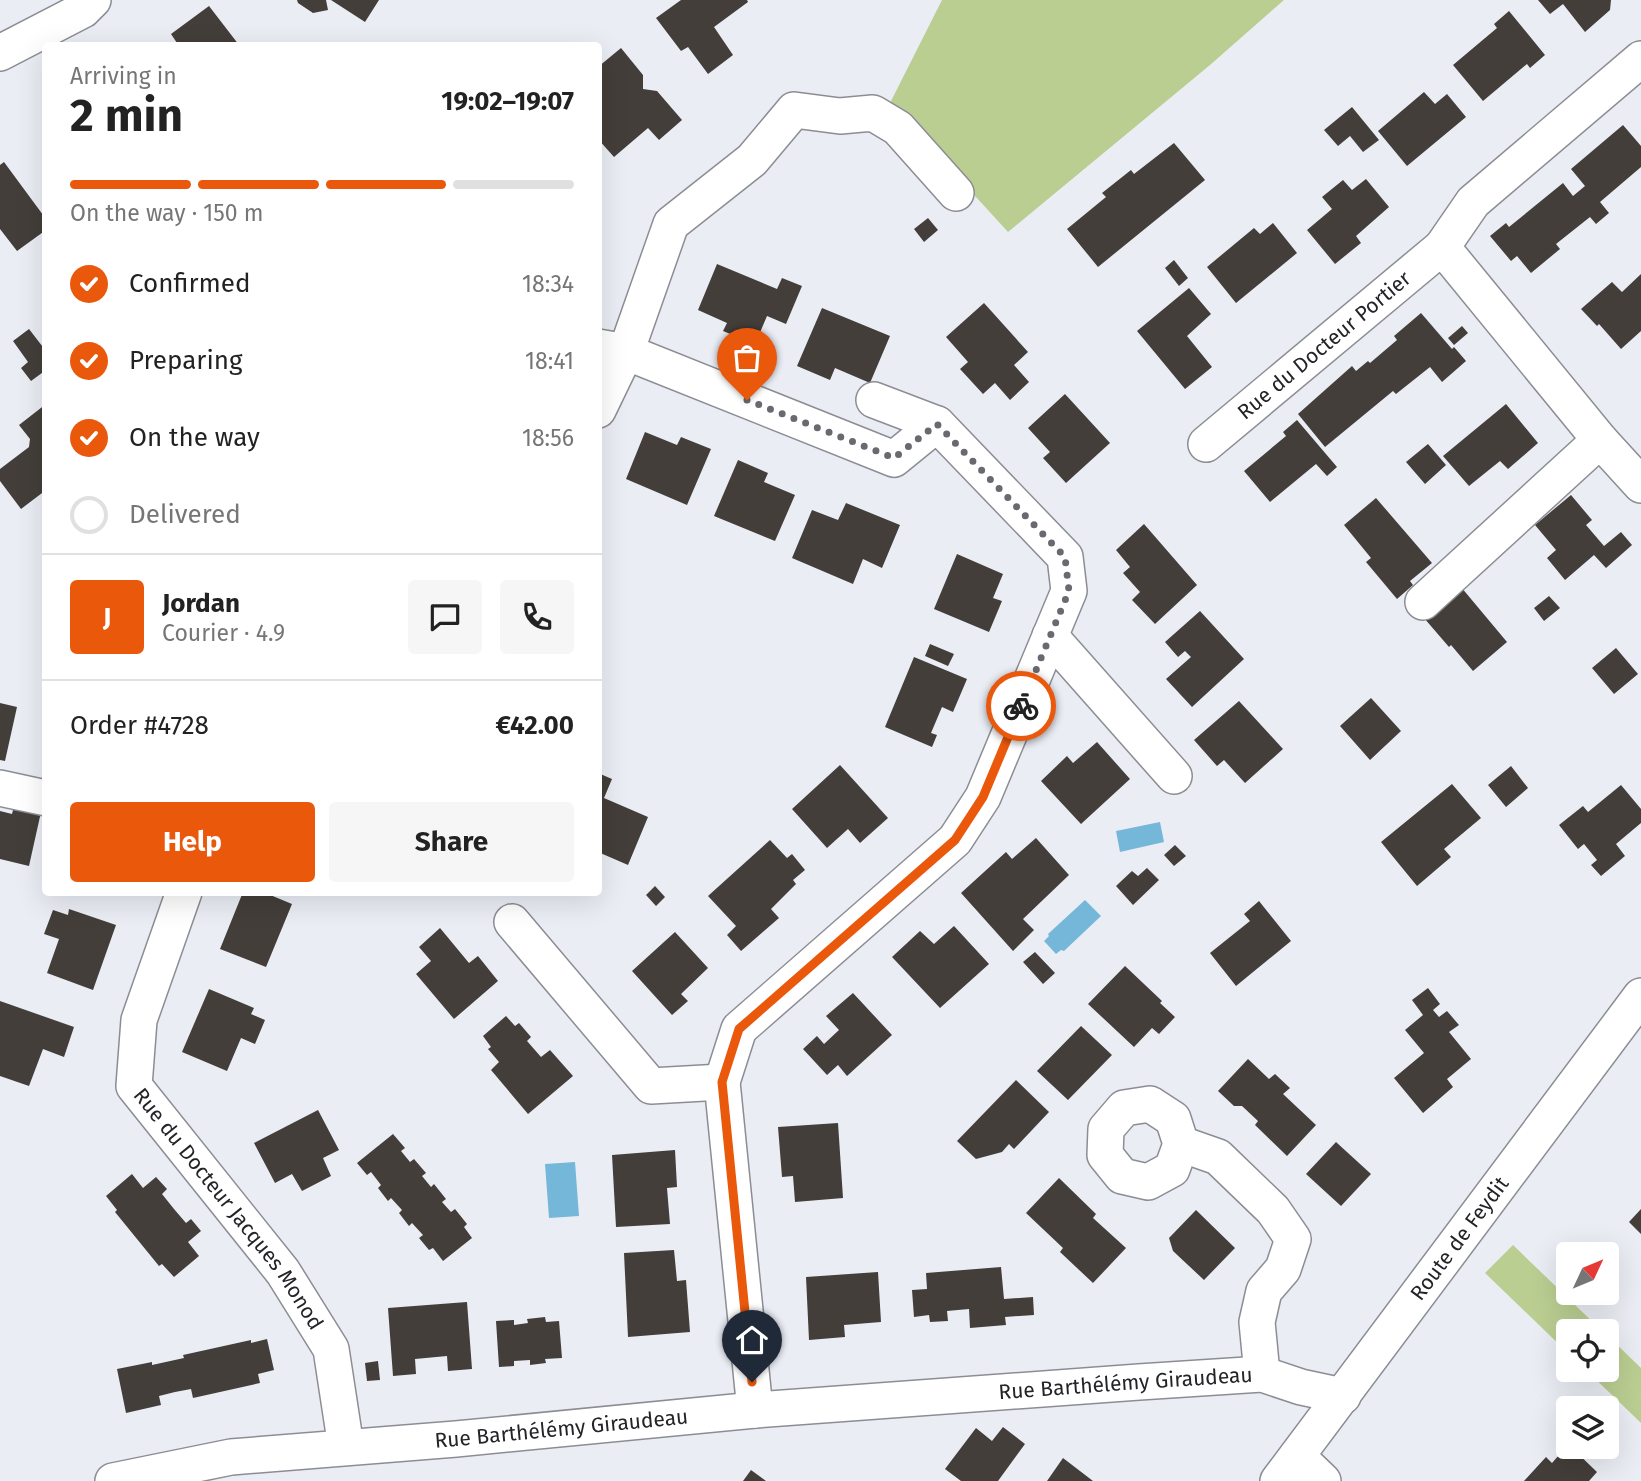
<!DOCTYPE html>
<meta charset="utf-8">
<style>
body{margin:0;font-family:"Fira Sans",sans-serif;background:#f6f6f6;color:#222;height:100vh;display:flex;flex-direction:column;font-size:26px;white-space:nowrap}
*{box-sizing:border-box;margin:0}
p{font-size:23px;color:#767676}
.icon{flex:none;width:38px;height:38px;fill:none;stroke:currentColor;stroke-width:2;stroke-linecap:round;stroke-linejoin:round}
.map{position:relative;flex:1;overflow:hidden}
.details{position:absolute;left:42px;top:42px;width:560px;height:854px;display:flex;flex-direction:column;background:#fff;border-radius:7px;box-shadow:0 7px 28px #0002}
.details>*{flex:none}
.needle{width:46px;rotate:46deg}
.controls{position:absolute;left:1556px;top:1242px;display:grid;gap:14px}
.controls a{display:grid;place-items:center;width:63px;height:63px;border-radius:7px;background:#fff;box-shadow:0 7px 28px #0002;font-size:35px}
.pin{position:absolute;display:grid;place-items:center;width:60px;height:60px;color:#fff;margin:-72px -30px;border-radius:50% 50% 50% 0;rotate:-45deg;box-shadow:0 0 7px #0007}
.pin .icon{rotate:45deg}
.courier{position:absolute;display:grid;place-items:center;width:70px;height:70px;margin:-35px;border:5px solid #ea580c;border-radius:50%;background:#fff;color:#222;box-shadow:0 2px 9px #0007}
.head em{font-style:normal;font-weight:700}
.head div{display:flex;flex-direction:column-reverse}
.head{display:flex;align-items:center;justify-content:space-between;height:119px;padding:0 28px}
h1{font-size:46px;font-weight:700;line-height:52px}
.bar{display:grid;grid-template-columns:repeat(4,1fr);gap:10px 7px;align-content:center;height:84px;padding:0 28px}
.bar i{height:9px;border-radius:5px;background:#e0e0e0}
.bar .active{background:#ea580c}
.bar p{grid-column:span 4}
.line{display:flex;align-items:center;gap:18px;padding:0 28px;border-top:2px solid #e0e0e0}
.line div{flex:1}
.round{display:grid;place-items:center;flex:none;width:74px;height:74px;border-radius:7px;background:#f6f6f6}
ol{padding:0 28px;list-style:none}
li{display:flex;align-items:center;gap:21px;height:77px}
li p{margin-inline-start:auto}
li .icon{padding:7px;border-radius:50%;background:#ea580c;color:#fff;stroke-width:4}
li:last-child{color:#767676}
li i{width:38px;height:38px;border:4px solid #e0e0e0;border-radius:50%}
.cta{display:flex;gap:14px;margin-top:auto;padding:14px 28px}
.cta a{flex:1;height:80px;border-radius:7px;background:#ea580c;color:#fff;font-size:28px;font-weight:700;line-height:80px;text-align:center}
.cta a+a{background:#f6f6f6;color:#222}
.map>svg:first-child{display:block}
.green{fill:#bace92}
.water{fill:#75b7d9}
.building{fill:#433e39}
.lines{fill:none;stroke-linecap:round;stroke-linejoin:round}
.minor-casing{stroke:#8c8d94;stroke-width:38}
.minor{stroke:#fff;stroke-width:35}
.done{stroke:#696a6f;stroke-width:7;stroke-dasharray:0 12.6}
.route{stroke:#ea580c;stroke-width:9}
.labels{text-anchor:middle;dominant-baseline:central;stroke-width:7;stroke-linejoin:round;paint-order:stroke}
.street-label{font-size:21px;fill:#232427;stroke:#fff}
</style>
<div class="map">
<svg width="1641" height="1481" viewBox="0 0 1641 1481">
<rect width="100%" height="100%" fill="#ebedf5"/>
<path class="green" d="M 942,0 L 1284,0 L 1210,65 L 1008,232 L 890,103 Z
M 1513,1245 L 1603,1332 L 1568,1332 L 1568,1353 L 1485,1273 Z
M 1607,1335 L 1641,1368 L 1641,1423 L 1586,1370 L 1606,1370 Z"/>
<path class="water" d="M 1160,822 L 1164,842 L 1120,852 L 1116,831 Z
M 1085,900 L 1101,916 L 1064,951 L 1061,950 L 1056,954 L 1044,941 L 1049,936 L 1048,934 Z
M 575,1162 L 579,1216 L 549,1218 L 545,1164 Z"/>
<path class="building" d="M 297,0 L 326,0 L 328,10 L 313,13 L 298,3 Z
M 331,0 L 379,0 L 365,22 Z
M 681,0 L 747,0 L 748,2 L 714,27 L 733,55 L 708,74 L 688,47 L 681,51 L 656,18 Z
M 1538,0 L 1611,0 L 1610,10 L 1585,32 L 1563,4 L 1550,14 Z
M 209,6 L 239,45 L 243,42 L 245,46 L 179,46 L 171,34 Z
M 1509,11 L 1545,55 L 1530,68 L 1527,64 L 1483,101 L 1453,65 L 1497,28 L 1494,24 Z
M 621,48 L 643,75 L 643,89 L 657,91 L 682,120 L 659,140 L 648,128 L 614,157 L 598,139 L 598,115 L 600,114 L 602,86 L 598,82 L 598,67 Z
M 1424,92 L 1435,104 L 1447,94 L 1466,117 L 1407,166 L 1378,131 Z
M 1352,107 L 1379,140 L 1363,152 L 1350,136 L 1338,146 L 1324,130 Z
M 1623,125 L 1641,146 L 1641,167 L 1600,202 L 1609,213 L 1596,224 L 1590,217 L 1556,244 L 1560,249 L 1531,273 L 1517,256 L 1511,261 L 1490,236 L 1506,223 L 1509,227 L 1563,183 L 1573,196 L 1585,186 L 1571,169 Z
M 1174,143 L 1205,180 L 1098,267 L 1067,229 L 1106,197 L 1102,193 L 1131,170 L 1134,174 Z
M 4,162 L 46,219 L 46,230 L 17,251 L 0,229 L 0,165 Z
M 1366,179 L 1389,207 L 1356,236 L 1361,243 L 1335,264 L 1307,230 L 1332,209 L 1322,197 L 1343,180 L 1352,190 Z
M 928,218 L 938,230 L 924,242 L 914,229 Z
M 1273,223 L 1297,253 L 1236,303 L 1207,267 L 1254,228 L 1260,234 Z
M 1174,260 L 1188,278 L 1179,286 L 1165,268 Z
M 717,264 L 777,289 L 782,278 L 802,286 L 786,324 L 767,316 L 755,344 L 723,331 L 727,323 L 698,310 Z
M 1641,274 L 1641,331 L 1621,349 L 1599,324 L 1597,326 L 1581,309 L 1612,282 L 1622,292 Z
M 1189,288 L 1211,314 L 1187,336 L 1212,367 L 1185,389 L 1137,331 Z
M 984,303 L 1028,352 L 1014,365 L 1029,382 L 1010,400 L 995,383 L 983,394 L 960,369 L 968,362 L 946,337 Z
M 822,308 L 890,336 L 870,383 L 835,368 L 830,380 L 797,366 Z
M 1421,313 L 1452,349 L 1454,347 L 1466,361 L 1442,382 L 1430,367 L 1396,394 L 1393,391 L 1325,447 L 1298,414 L 1352,366 L 1356,371 L 1368,361 L 1370,363 L 1397,340 L 1394,336 Z
M 1462,326 L 1468,333 L 1454,345 L 1448,338 Z
M 29,329 L 46,351 L 46,370 L 31,381 L 21,368 L 28,362 L 13,341 Z
M 1065,394 L 1110,443 L 1066,483 L 1043,458 L 1050,452 L 1028,428 Z
M 46,404 L 46,490 L 21,509 L 0,481 L 0,469 L 29,447 L 30,439 L 19,425 Z
M 1506,404 L 1538,443 L 1508,469 L 1500,461 L 1469,486 L 1443,456 Z
M 1297,420 L 1337,467 L 1327,476 L 1316,464 L 1270,502 L 1244,471 L 1286,436 L 1283,432 Z
M 645,432 L 677,445 L 681,437 L 711,449 L 687,505 L 626,479 Z
M 1428,444 L 1446,465 L 1425,484 L 1406,462 Z
M 738,460 L 768,473 L 764,482 L 795,495 L 775,541 L 714,516 Z
M 1571,495 L 1592,520 L 1586,525 L 1604,546 L 1621,532 L 1632,545 L 1606,568 L 1594,555 L 1565,580 L 1547,558 L 1556,550 L 1535,525 Z
M 1376,498 L 1432,563 L 1410,581 L 1413,585 L 1397,599 L 1366,562 L 1371,558 L 1344,525 Z
M 846,503 L 900,525 L 882,568 L 863,559 L 853,584 L 792,558 L 812,510 L 838,520 Z
M 1144,524 L 1197,585 L 1155,624 L 1132,600 L 1140,592 L 1123,573 L 1130,567 L 1116,550 Z
M 957,554 L 1003,574 L 993,598 L 1002,601 L 989,632 L 934,609 Z
M 1461,587 L 1507,642 L 1473,671 L 1451,645 L 1449,647 L 1424,618 Z
M 1549,596 L 1560,608 L 1544,621 L 1534,608 Z
M 1200,611 L 1244,659 L 1192,707 L 1166,679 L 1191,657 L 1185,651 L 1178,657 L 1165,642 Z
M 930,644 L 954,654 L 948,666 L 925,656 Z
M 1616,648 L 1638,674 L 1614,694 L 1592,668 Z
M 914,657 L 967,679 L 953,712 L 942,707 L 931,733 L 937,735 L 932,747 L 885,727 Z
M 1371,698 L 1401,731 L 1370,760 L 1340,726 Z
M 1239,701 L 1283,749 L 1245,783 L 1224,760 L 1217,766 L 1194,740 Z
M 0,703 L 17,707 L 5,761 L 0,760 Z
M 1097,742 L 1130,779 L 1081,824 L 1041,781 L 1067,756 L 1073,763 Z
M 840,765 L 888,818 L 860,843 L 848,829 L 827,848 L 792,809 Z
M 1511,766 L 1528,788 L 1506,807 L 1488,785 Z
M 598,773 L 612,779 L 604,798 L 648,817 L 628,865 L 598,852 Z
M 1452,784 L 1481,818 L 1444,849 L 1451,857 L 1417,886 L 1381,842 Z
M 1621,785 L 1641,809 L 1641,823 L 1616,844 L 1625,856 L 1601,876 L 1591,865 L 1597,860 L 1584,844 L 1578,849 L 1559,825 L 1583,806 L 1588,812 Z
M 14,806 L 41,812 L 29,866 L 0,859 L 0,811 L 12,814 Z
M 1036,838 L 1069,875 L 1023,919 L 1034,930 L 1013,951 L 961,893 L 1006,852 L 1012,859 Z
M 770,840 L 787,858 L 792,854 L 805,870 L 793,880 L 796,884 L 771,909 L 779,918 L 741,951 L 727,935 L 736,926 L 708,896 Z
M 1175,845 L 1186,856 L 1174,866 L 1164,855 Z
M 1147,868 L 1159,880 L 1133,905 L 1116,886 L 1132,871 L 1138,876 Z
M 655,886 L 665,897 L 656,906 L 646,895 Z
M 243,892 L 263,892 L 292,904 L 266,967 L 220,949 Z
M 1259,901 L 1291,941 L 1236,986 L 1210,953 L 1250,921 L 1244,914 Z
M 69,909 L 116,925 L 93,990 L 47,973 L 59,939 L 44,934 L 53,910 L 68,915 Z
M 954,926 L 989,964 L 940,1008 L 892,957 L 920,931 L 934,944 Z
M 440,928 L 469,963 L 478,956 L 498,981 L 454,1019 L 416,974 L 431,961 L 419,947 Z
M 675,932 L 708,968 L 681,994 L 688,1001 L 672,1015 L 632,971 Z
M 1035,952 L 1055,973 L 1043,984 L 1023,962 Z
M 1125,966 L 1162,1001 L 1160,1003 L 1175,1017 L 1159,1034 L 1152,1028 L 1134,1047 L 1088,1004 Z
M 1428,988 L 1440,1004 L 1433,1010 L 1439,1017 L 1447,1011 L 1459,1025 L 1449,1032 L 1471,1059 L 1447,1079 L 1453,1087 L 1423,1113 L 1394,1078 L 1424,1053 L 1405,1030 L 1423,1015 L 1412,1000 Z
M 209,989 L 254,1008 L 251,1014 L 265,1020 L 255,1044 L 241,1038 L 227,1071 L 182,1052 Z
M 853,993 L 892,1035 L 847,1076 L 838,1065 L 827,1075 L 803,1049 L 817,1036 L 824,1044 L 839,1030 L 826,1016 Z
M 0,1001 L 74,1027 L 64,1057 L 43,1049 L 29,1086 L 0,1076 Z
M 506,1016 L 515,1026 L 519,1023 L 531,1037 L 527,1041 L 541,1057 L 550,1050 L 573,1076 L 528,1114 L 491,1070 L 499,1062 L 488,1049 L 491,1047 L 483,1036 Z
M 1081,1026 L 1112,1055 L 1068,1100 L 1037,1071 Z
M 1248,1059 L 1269,1079 L 1275,1074 L 1290,1088 L 1283,1094 L 1316,1125 L 1287,1156 L 1255,1125 L 1258,1121 L 1242,1106 L 1234,1106 L 1218,1091 Z
M 1016,1080 L 1049,1112 L 1014,1149 L 1009,1144 L 1002,1152 L 976,1159 L 957,1141 Z
M 318,1110 L 339,1150 L 323,1158 L 331,1176 L 302,1191 L 292,1174 L 275,1183 L 254,1143 Z
M 838,1123 L 843,1198 L 795,1202 L 793,1176 L 782,1177 L 778,1127 Z
M 393,1134 L 405,1148 L 401,1151 L 410,1162 L 414,1159 L 426,1173 L 422,1176 L 431,1187 L 434,1184 L 446,1199 L 442,1202 L 451,1212 L 455,1209 L 467,1224 L 464,1227 L 472,1238 L 443,1261 L 433,1248 L 429,1250 L 419,1238 L 423,1235 L 412,1223 L 409,1226 L 399,1213 L 402,1210 L 391,1198 L 388,1201 L 378,1188 L 381,1185 L 371,1172 L 367,1175 L 357,1163 Z
M 1336,1142 L 1371,1174 L 1341,1206 L 1306,1174 Z
M 675,1150 L 677,1187 L 667,1188 L 670,1224 L 616,1227 L 612,1155 Z
M 132,1174 L 143,1188 L 156,1177 L 167,1189 L 162,1194 L 174,1209 L 186,1223 L 191,1219 L 201,1231 L 188,1242 L 199,1256 L 174,1277 L 162,1264 L 159,1266 L 115,1212 L 117,1210 L 106,1196 Z
M 1059,1178 L 1096,1214 L 1093,1218 L 1126,1248 L 1093,1283 L 1060,1252 L 1063,1248 L 1026,1213 Z
M 1641,1209 L 1641,1234 L 1629,1222 Z
M 1196,1210 L 1235,1248 L 1204,1280 L 1173,1251 L 1169,1238 Z
M 674,1250 L 677,1281 L 686,1280 L 690,1332 L 628,1337 L 624,1253 Z
M 1001,1267 L 1004,1299 L 1033,1297 L 1034,1315 L 1005,1317 L 1006,1325 L 970,1328 L 969,1309 L 947,1311 L 948,1321 L 930,1322 L 929,1315 L 914,1317 L 912,1290 L 927,1289 L 926,1273 Z
M 878,1272 L 881,1322 L 844,1325 L 845,1337 L 809,1340 L 806,1277 Z
M 467,1302 L 472,1369 L 448,1371 L 447,1356 L 415,1359 L 416,1374 L 393,1376 L 388,1308 Z
M 545,1317 L 546,1322 L 559,1321 L 562,1358 L 545,1359 L 546,1363 L 530,1365 L 530,1360 L 514,1361 L 514,1366 L 499,1367 L 496,1321 L 514,1320 L 514,1325 L 528,1323 L 527,1319 Z
M 267,1339 L 274,1370 L 258,1374 L 260,1383 L 193,1398 L 191,1389 L 175,1392 L 159,1396 L 161,1405 L 126,1413 L 117,1369 L 152,1362 L 152,1365 L 184,1358 L 183,1355 L 251,1340 L 251,1343 Z
M 378,1361 L 380,1380 L 367,1381 L 365,1363 Z
M 1003,1427 L 1025,1444 L 998,1481 L 961,1481 L 945,1469 L 976,1428 L 992,1441 Z
M 1566,1447 L 1571,1447 L 1597,1472 L 1589,1481 L 1524,1481 L 1546,1457 L 1552,1463 Z
M 1063,1458 L 1093,1481 L 1047,1481 Z
M 751,1470 L 766,1481 L 743,1481 Z"/>
<g class="lines">
<defs>
<g id="minor">
<path d="M 0,53 L 83,10 L 93,0"/>
<path d="M 1641,59 L 1473,202 L 1442,247 L 1600,440 L 1641,485"/>
<path d="M 598,347 L 626,352 L 894,459 L 937,424 L 1065,557 L 1069,591 L 983,797 L 955,840 L 739,1029 L 722,1082 L 755,1410"/>
<path d="M 874,400 L 937,424"/>
<path d="M 598,410 L 626,352 L 671,224 L 752,160 L 794,110 L 840,116 L 873,113 L 898,128 L 956,193"/>
<path id="s1" d="M 1206,444 L 1442,247"/>
<path d="M 1423,602 L 1600,440"/>
<path d="M 1050,636 L 1174,776"/>
<path d="M 0,788 L 46,798"/>
<path id="s2" d="M 184,892 L 139,1020 L 134,1086 L 283,1272 L 331,1349 L 346,1447"/>
<path d="M 512,922 L 651,1086 L 722,1082"/>
<path d="M 1150,1104 L 1173,1119 L 1181,1144 L 1172,1169 L 1148,1182 L 1122,1176 L 1105,1155 L 1106,1129 L 1124,1108 Z"/>
<path d="M 1181,1144 L 1218,1157 L 1273,1210 L 1293,1239 L 1283,1269 L 1264,1291 L 1257,1322 L 1262,1374"/>
<path d="M 1297,1456 L 1323,1481"/>
<path id="s3" d="M 113,1481 L 231,1457 L 456,1439 L 755,1410 L 1139,1382 L 1262,1374 L 1301,1387 L 1343,1396"/>
<path id="s4" d="M 1278,1481 L 1641,996"/>
</g>
</defs>
<use href="#minor" class="minor-casing"/>
<use href="#minor" class="minor"/>
</g>
<g class="lines">
<path class="done" d="M 747,400 L 894,458 L 937,424 L 1065,557 L 1069,591 L 1021,706"/>
<path class="route" d="M 752,1382 L 722,1082 L 739,1029 L 955,840 L 983,797 L 1021,706"/>
</g>
<g class="labels">
<g class="street-label">
<text stroke="none"><textPath href="#s1" startOffset="154">Rue du Docteur Portier</textPath></text>
<text stroke="none"><textPath href="#s2" startOffset="357">Rue du Docteur Jacques Monod</textPath></text>
<text stroke="none"><textPath href="#s4" startOffset="303">Route de Feydit</textPath></text>
<text stroke="none"><textPath href="#s3" startOffset="1018">Rue Barthélémy Giraudeau</textPath></text>
<text stroke="none"><textPath href="#s3" startOffset="452">Rue Barthélémy Giraudeau</textPath></text>
</g>
</g>
</svg>
<div class="controls">
<a><svg class="needle" viewBox="-14 -14 28 28"><path d="M0-13l5 13h-10z" fill="#e53935"/><path d="M0 13l5-13h-10z" fill="#767676"/></svg></a>
<a><svg class="icon" aria-label="locate" viewBox="0 0 24 24"><circle cx="12" cy="12" r="6"/><path d="M12 2v4M12 18v4M2 12h4M18 12h4"/></svg></a>
<a><svg class="icon" aria-label="layers" viewBox="0 0 24 24"><path d="M12 4l9 5-9 5-9-5zM3 14l9 5 9-5"/></svg></a>
</div>
<div class="pin" style="left:747px;top:400px;background:#ea580c"><svg class="icon" aria-label="bag" viewBox="0 0 24 24"><path d="M5 8h14l-1 12H6zM9 8a3 3 0 0 1 6 0"/></svg></div>
<div class="pin" style="left:752px;top:1382px;background:#1f2937"><svg class="icon" aria-label="home" viewBox="0 0 24 24"><path d="M3 11l9-7 9 7M6 9v11h12V9"/></svg></div>
<div class="courier" style="left:1021px;top:706px"><svg class="icon" aria-label="bike" viewBox="0 0 24 24"><circle cx="6" cy="16" r="4"/><circle cx="18" cy="16" r="4"/><path d="M6 16l4-8h5l3 8M10 8l3 8H6M13 5h3"/></svg></div>
<section class="details">
<div class="head"><div><h1>2 min</h1><p>Arriving in</p></div><em>19:02–19:07</em></div>
<div class="bar"><i class="active"></i><i class="active"></i><i class="active"></i><i></i><p>On the way · 150 m</p></div>
<ol>
<li><svg class="icon" aria-label="check" viewBox="0 0 24 24"><path d="M5 12l5 5 9-10"/></svg>Confirmed<p>18:34</p></li>
<li><svg class="icon" aria-label="check" viewBox="0 0 24 24"><path d="M5 12l5 5 9-10"/></svg>Preparing<p>18:41</p></li>
<li><svg class="icon" aria-label="check" viewBox="0 0 24 24"><path d="M5 12l5 5 9-10"/></svg>On the way<p>18:56</p></li>
<li><i></i>Delivered</li>
</ol>
<div class="line" style="height:126px"><b class="round" style="background:#ea580c;color:#fff">J</b><div><b>Jordan</b><p>Courier · 4.9</p></div><a class="round"><svg class="icon" aria-label="chat" viewBox="0 0 24 24"><path d="M4 5h16v11H9l-5 4z"/></svg></a><a class="round"><svg class="icon" aria-label="phone" viewBox="0 0 24 24"><path d="M5 4h4l2 5-3 2q2 4 5 5l2-3 5 2v4C11 20 4 13 5 4z"/></svg></a></div>
<div class="line" style="height:91px"><div>Order #4728</div><b>€42.00</b></div>
<div class="cta"><a>Help</a><a>Share</a></div>
</section>
</div>
